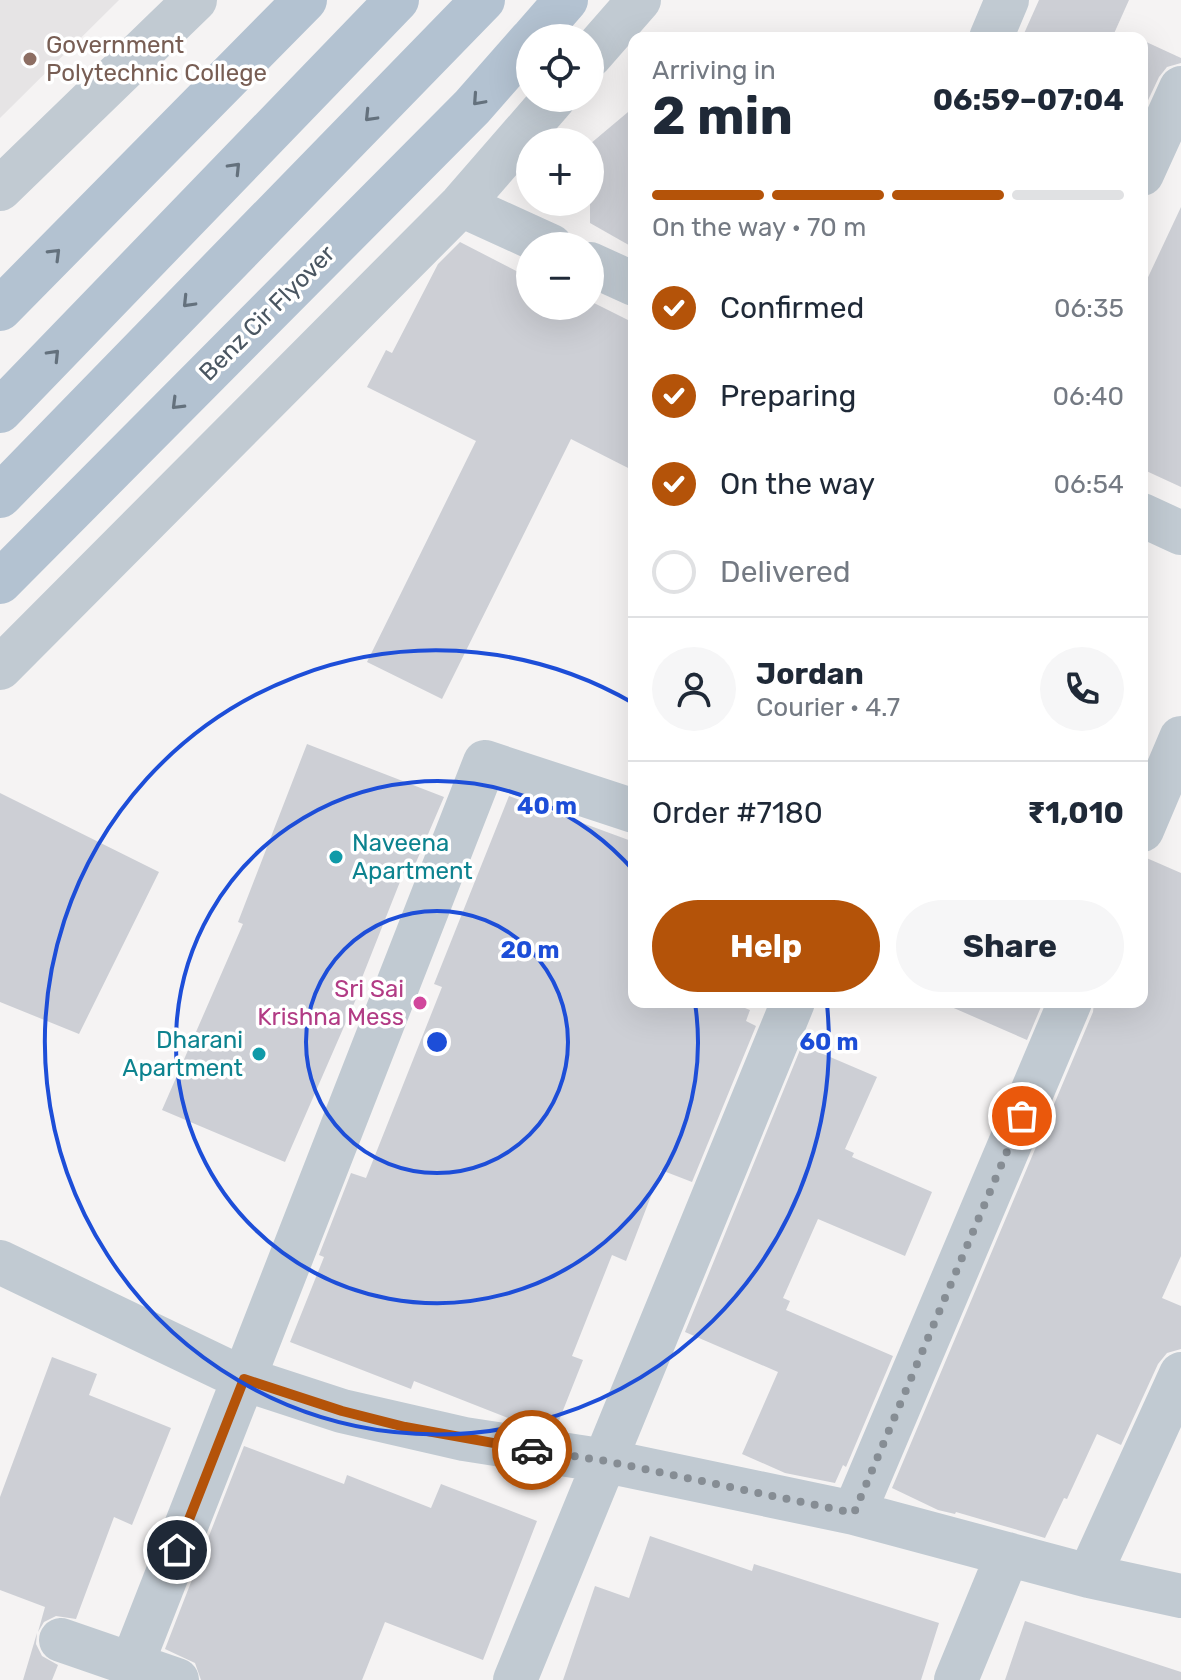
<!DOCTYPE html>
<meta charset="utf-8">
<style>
body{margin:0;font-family:Rubik,sans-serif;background:#f6f6f7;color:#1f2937;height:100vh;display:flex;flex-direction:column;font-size:30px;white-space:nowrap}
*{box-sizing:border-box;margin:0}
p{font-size:26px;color:#747a83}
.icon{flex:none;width:44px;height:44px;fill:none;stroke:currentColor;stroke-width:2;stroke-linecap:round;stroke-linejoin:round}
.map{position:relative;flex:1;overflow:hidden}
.details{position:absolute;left:628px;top:32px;width:520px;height:976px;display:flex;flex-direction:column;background:#fff;border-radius:16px;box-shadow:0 8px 32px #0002}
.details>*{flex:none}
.controls{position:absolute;left:516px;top:24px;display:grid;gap:16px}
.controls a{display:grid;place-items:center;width:88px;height:88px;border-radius:50%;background:#fff;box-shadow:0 8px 32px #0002;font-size:40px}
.pin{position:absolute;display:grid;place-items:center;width:68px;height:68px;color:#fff;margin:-34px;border:4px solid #fff;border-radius:50%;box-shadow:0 2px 8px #0007}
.courier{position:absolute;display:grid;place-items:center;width:80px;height:80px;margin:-40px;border:6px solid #b45309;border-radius:50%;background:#fff;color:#222;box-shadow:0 2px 10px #0007}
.head em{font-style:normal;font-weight:700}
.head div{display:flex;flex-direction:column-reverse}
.head{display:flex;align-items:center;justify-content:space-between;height:136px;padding:0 24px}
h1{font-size:52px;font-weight:700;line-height:60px}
.bar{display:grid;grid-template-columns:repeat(4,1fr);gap:12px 8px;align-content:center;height:96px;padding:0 24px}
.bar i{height:10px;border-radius:6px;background:#e0e1e3}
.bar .current{background:#b45309}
.bar p{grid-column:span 4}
.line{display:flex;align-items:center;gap:20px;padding:0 24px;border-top:2px solid #e0e1e3}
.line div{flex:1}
.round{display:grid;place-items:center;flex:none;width:84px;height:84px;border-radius:42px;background:#f6f6f7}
ol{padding:0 24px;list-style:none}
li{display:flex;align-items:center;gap:24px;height:88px}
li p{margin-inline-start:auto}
li .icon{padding:8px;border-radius:50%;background:#b45309;color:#fff;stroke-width:4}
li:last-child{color:#747a83}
li i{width:44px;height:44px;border:4px solid #e0e1e3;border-radius:50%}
.action{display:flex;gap:16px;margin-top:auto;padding:16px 24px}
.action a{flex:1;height:92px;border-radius:48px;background:#b45309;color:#fff;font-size:32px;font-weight:700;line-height:92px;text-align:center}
.action a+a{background:#f6f6f7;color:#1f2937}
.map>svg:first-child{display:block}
.education{fill:#e6e4e5}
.building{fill:#cdcfd5}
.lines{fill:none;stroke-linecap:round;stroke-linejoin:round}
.minor{stroke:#c1cad2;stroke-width:44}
.major{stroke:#b3c2d1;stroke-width:44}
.oneway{stroke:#64717d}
.done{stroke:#868d94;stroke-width:8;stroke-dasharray:0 14.4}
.route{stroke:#b45309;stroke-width:10}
.ring{fill:none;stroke:#1d4ed8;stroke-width:4}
.education-dot{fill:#8d6e63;stroke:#fff;stroke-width:3}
.culture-dot{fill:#0f9aa8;stroke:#fff;stroke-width:3}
.hotel-dot{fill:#d1479c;stroke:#fff;stroke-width:3}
.labels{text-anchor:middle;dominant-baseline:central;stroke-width:7;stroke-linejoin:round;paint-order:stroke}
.education-label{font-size:24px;fill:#785e54;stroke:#fff;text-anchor:start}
.street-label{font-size:24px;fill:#4a5661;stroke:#fff}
.culture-label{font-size:24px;fill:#0d838f;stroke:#fff;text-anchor:start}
.hotel-label{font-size:24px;fill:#b23c85;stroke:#fff;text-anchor:end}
.centre{fill:#1d4ed8;stroke:#fff;stroke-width:4}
.ring-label{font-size:24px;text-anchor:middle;font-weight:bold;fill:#1d4ed8;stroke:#fff;stroke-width:7;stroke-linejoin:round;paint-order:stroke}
</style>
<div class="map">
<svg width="1181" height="1680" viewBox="0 0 1181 1680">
<rect width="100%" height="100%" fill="#f5f3f3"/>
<path class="education" d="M 0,0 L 119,0 L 0,118 Z"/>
<path class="building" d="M 1039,0 L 1129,0 L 1112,38 L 1022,38 Z
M 1142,40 L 1181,58 L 1181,63 L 1167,67 L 1159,77 L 1142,113 Z
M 634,107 L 634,248 L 590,223 L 590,144 Z
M 1181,207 L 1181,487 L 1142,469 L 1142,290 Z
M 460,242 L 530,278 L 530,306 L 590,308 L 590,301 L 634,323 L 634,471 L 571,439 L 442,699 L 367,662 L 476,441 L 367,387 L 386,350 L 392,353 L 438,264 Z
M 307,744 L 444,797 L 414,867 L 407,864 L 354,998 L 356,999 L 285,1162 L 162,1110 L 243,924 L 238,922 Z
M 0,793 L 159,872 L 79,1034 L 0,1002 Z
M 509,796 L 634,842 L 634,1002 L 730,1002 L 750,1010 L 746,1021 L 756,1026 L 692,1182 L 661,1170 L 626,1261 L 612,1255 L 572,1356 L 583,1360 L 556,1428 L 518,1422 L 414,1381 L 411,1389 L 290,1342 L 324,1257 L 319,1255 L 351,1173 L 366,1178 L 442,987 L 434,984 Z
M 1142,856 L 1181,873 L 1181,1256 L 1162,1298 L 1181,1306 L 1181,1349 L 1167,1353 L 1158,1364 L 1121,1445 L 1097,1434 L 1067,1499 L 1064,1498 L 1045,1538 L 956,1512 L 955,1514 L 938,1510 L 892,1488 L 1093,1012 L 1094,1002 L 1142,1002 Z
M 940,1002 L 1043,1002 L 1027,1040 Z
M 802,1045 L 877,1077 L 845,1149 L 854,1153 L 852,1157 L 932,1192 L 905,1256 L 818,1219 L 783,1298 L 790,1301 L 786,1310 L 893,1356 L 846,1467 L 843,1465 L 835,1483 L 785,1473 L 742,1454 L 778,1372 L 685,1332 Z
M 52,1357 L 97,1374 L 89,1395 L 171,1428 L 132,1525 L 114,1517 L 76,1619 L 56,1616 L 44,1622 L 38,1632 L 45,1607 L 0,1590 L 0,1497 Z
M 244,1446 L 344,1484 L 347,1475 L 431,1508 L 441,1484 L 537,1521 L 483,1660 L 385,1622 L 362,1680 L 201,1680 L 195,1663 L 165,1649 Z
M 650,1536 L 752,1571 L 754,1564 L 939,1623 L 921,1680 L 563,1680 L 595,1586 L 629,1598 Z
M 1025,1621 L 1181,1672 L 1181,1680 L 1005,1680 Z
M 37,1633 L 36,1644 L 42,1656 L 58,1665 L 52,1680 L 23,1680 Z"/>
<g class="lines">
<path class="minor" d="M 991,38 L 1007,0
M 590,56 L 639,0
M 1142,174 L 1181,88
M 0,189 L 195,0
M 461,205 L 551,246
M 590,264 L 634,284
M 1142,515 L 1181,533
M 0,668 L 461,205 L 554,98
M 1142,830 L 1181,738
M 0,1262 L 244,1379 L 342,1411 L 464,1439 L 606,1461 L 854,1513 L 1089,1576 L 1181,1596
M 854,1513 L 1070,1002
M 1089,1576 L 1181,1374
M 61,1640 L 177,1680
M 132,1664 L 485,762 L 634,811
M 515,1680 L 793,1002
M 956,1680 L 1008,1554"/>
<path class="major" d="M 533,38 L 566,0
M 0,309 L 305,0
M 0,411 L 397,0
M 0,496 L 483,0
M 0,582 L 472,107 L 530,41"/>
</g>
<defs><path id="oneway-chevron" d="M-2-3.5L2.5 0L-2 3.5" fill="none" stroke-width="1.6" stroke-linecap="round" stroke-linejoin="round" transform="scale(2)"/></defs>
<g class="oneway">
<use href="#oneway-chevron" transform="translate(478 100) rotate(132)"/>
<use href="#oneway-chevron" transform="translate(370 116) rotate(134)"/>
<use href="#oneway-chevron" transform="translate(235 168) rotate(-46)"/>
<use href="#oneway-chevron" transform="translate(55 254) rotate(-45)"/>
<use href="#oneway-chevron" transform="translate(188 302) rotate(134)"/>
<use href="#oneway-chevron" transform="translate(54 355) rotate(-46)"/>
<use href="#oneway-chevron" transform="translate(177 404) rotate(135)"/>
</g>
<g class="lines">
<path class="done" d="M 532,1450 L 606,1461 L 854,1513 L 1022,1116"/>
<path class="route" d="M 177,1550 L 244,1379 L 342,1411 L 405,1427 L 532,1450"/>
</g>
<g class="ring">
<circle cx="437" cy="1042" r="131"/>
<path d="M695 1003A261 261 0 1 1 634 871"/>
<path d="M827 1004A392 392 0 1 1 633 703"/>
</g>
<circle class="education-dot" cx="30" cy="59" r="8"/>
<g class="culture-dot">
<circle cx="336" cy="857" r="8"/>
<circle cx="259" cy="1054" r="8"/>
</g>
<circle class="hotel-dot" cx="420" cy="1003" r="8"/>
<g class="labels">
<g class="education-label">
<text x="46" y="45">Government<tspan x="46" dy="28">Polytechnic College</tspan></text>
</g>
<g class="street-label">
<text transform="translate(267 313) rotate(-45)">Benz Cir Flyover</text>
</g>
<g class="culture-label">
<text x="352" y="843">Naveena<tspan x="352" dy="28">Apartment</tspan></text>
<text x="243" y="1040" text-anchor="end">Dharani<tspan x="243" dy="28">Apartment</tspan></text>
</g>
<g class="hotel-label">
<text x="404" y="989">Sri Sai<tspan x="404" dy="28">Krishna Mess</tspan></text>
</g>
</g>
<circle cx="437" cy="1042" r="12" class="centre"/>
<g class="ring-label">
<text x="547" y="814">40 m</text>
<text x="530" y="958">20 m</text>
<text x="829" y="1050">60 m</text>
</g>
</svg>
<div class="controls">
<a><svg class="icon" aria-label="locate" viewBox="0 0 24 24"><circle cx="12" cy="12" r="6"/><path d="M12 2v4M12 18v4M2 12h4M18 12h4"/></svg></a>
<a>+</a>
<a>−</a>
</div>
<div class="pin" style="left:1022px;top:1116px;background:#ea580c"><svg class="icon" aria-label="bag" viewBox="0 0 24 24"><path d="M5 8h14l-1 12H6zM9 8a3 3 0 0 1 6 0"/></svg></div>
<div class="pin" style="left:177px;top:1550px;background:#1f2937"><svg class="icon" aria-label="home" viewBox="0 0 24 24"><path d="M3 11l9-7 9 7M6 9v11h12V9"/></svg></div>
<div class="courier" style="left:532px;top:1450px"><svg class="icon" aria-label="car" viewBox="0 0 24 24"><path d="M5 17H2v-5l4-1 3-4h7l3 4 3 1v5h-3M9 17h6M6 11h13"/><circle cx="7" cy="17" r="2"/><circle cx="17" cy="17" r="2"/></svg></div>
<section class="details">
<div class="head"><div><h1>2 min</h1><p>Arriving in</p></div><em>06:59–07:04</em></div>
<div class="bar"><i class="current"></i><i class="current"></i><i class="current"></i><i></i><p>On the way · 70 m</p></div>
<ol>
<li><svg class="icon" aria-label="check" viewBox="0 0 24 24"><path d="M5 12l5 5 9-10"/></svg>Confirmed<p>06:35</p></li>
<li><svg class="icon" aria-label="check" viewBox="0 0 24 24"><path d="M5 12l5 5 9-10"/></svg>Preparing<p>06:40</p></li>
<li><svg class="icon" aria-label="check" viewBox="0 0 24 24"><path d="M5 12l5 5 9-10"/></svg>On the way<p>06:54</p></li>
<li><i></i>Delivered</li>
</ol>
<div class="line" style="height:144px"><a class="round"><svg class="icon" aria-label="person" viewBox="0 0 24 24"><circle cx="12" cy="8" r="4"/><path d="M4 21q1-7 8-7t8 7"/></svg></a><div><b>Jordan</b><p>Courier · 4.7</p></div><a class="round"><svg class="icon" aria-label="phone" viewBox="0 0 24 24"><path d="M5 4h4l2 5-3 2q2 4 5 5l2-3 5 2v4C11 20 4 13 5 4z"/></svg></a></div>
<div class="line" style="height:104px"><div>Order #7180</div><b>₹1,010</b></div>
<div class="action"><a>Help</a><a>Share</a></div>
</section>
</div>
